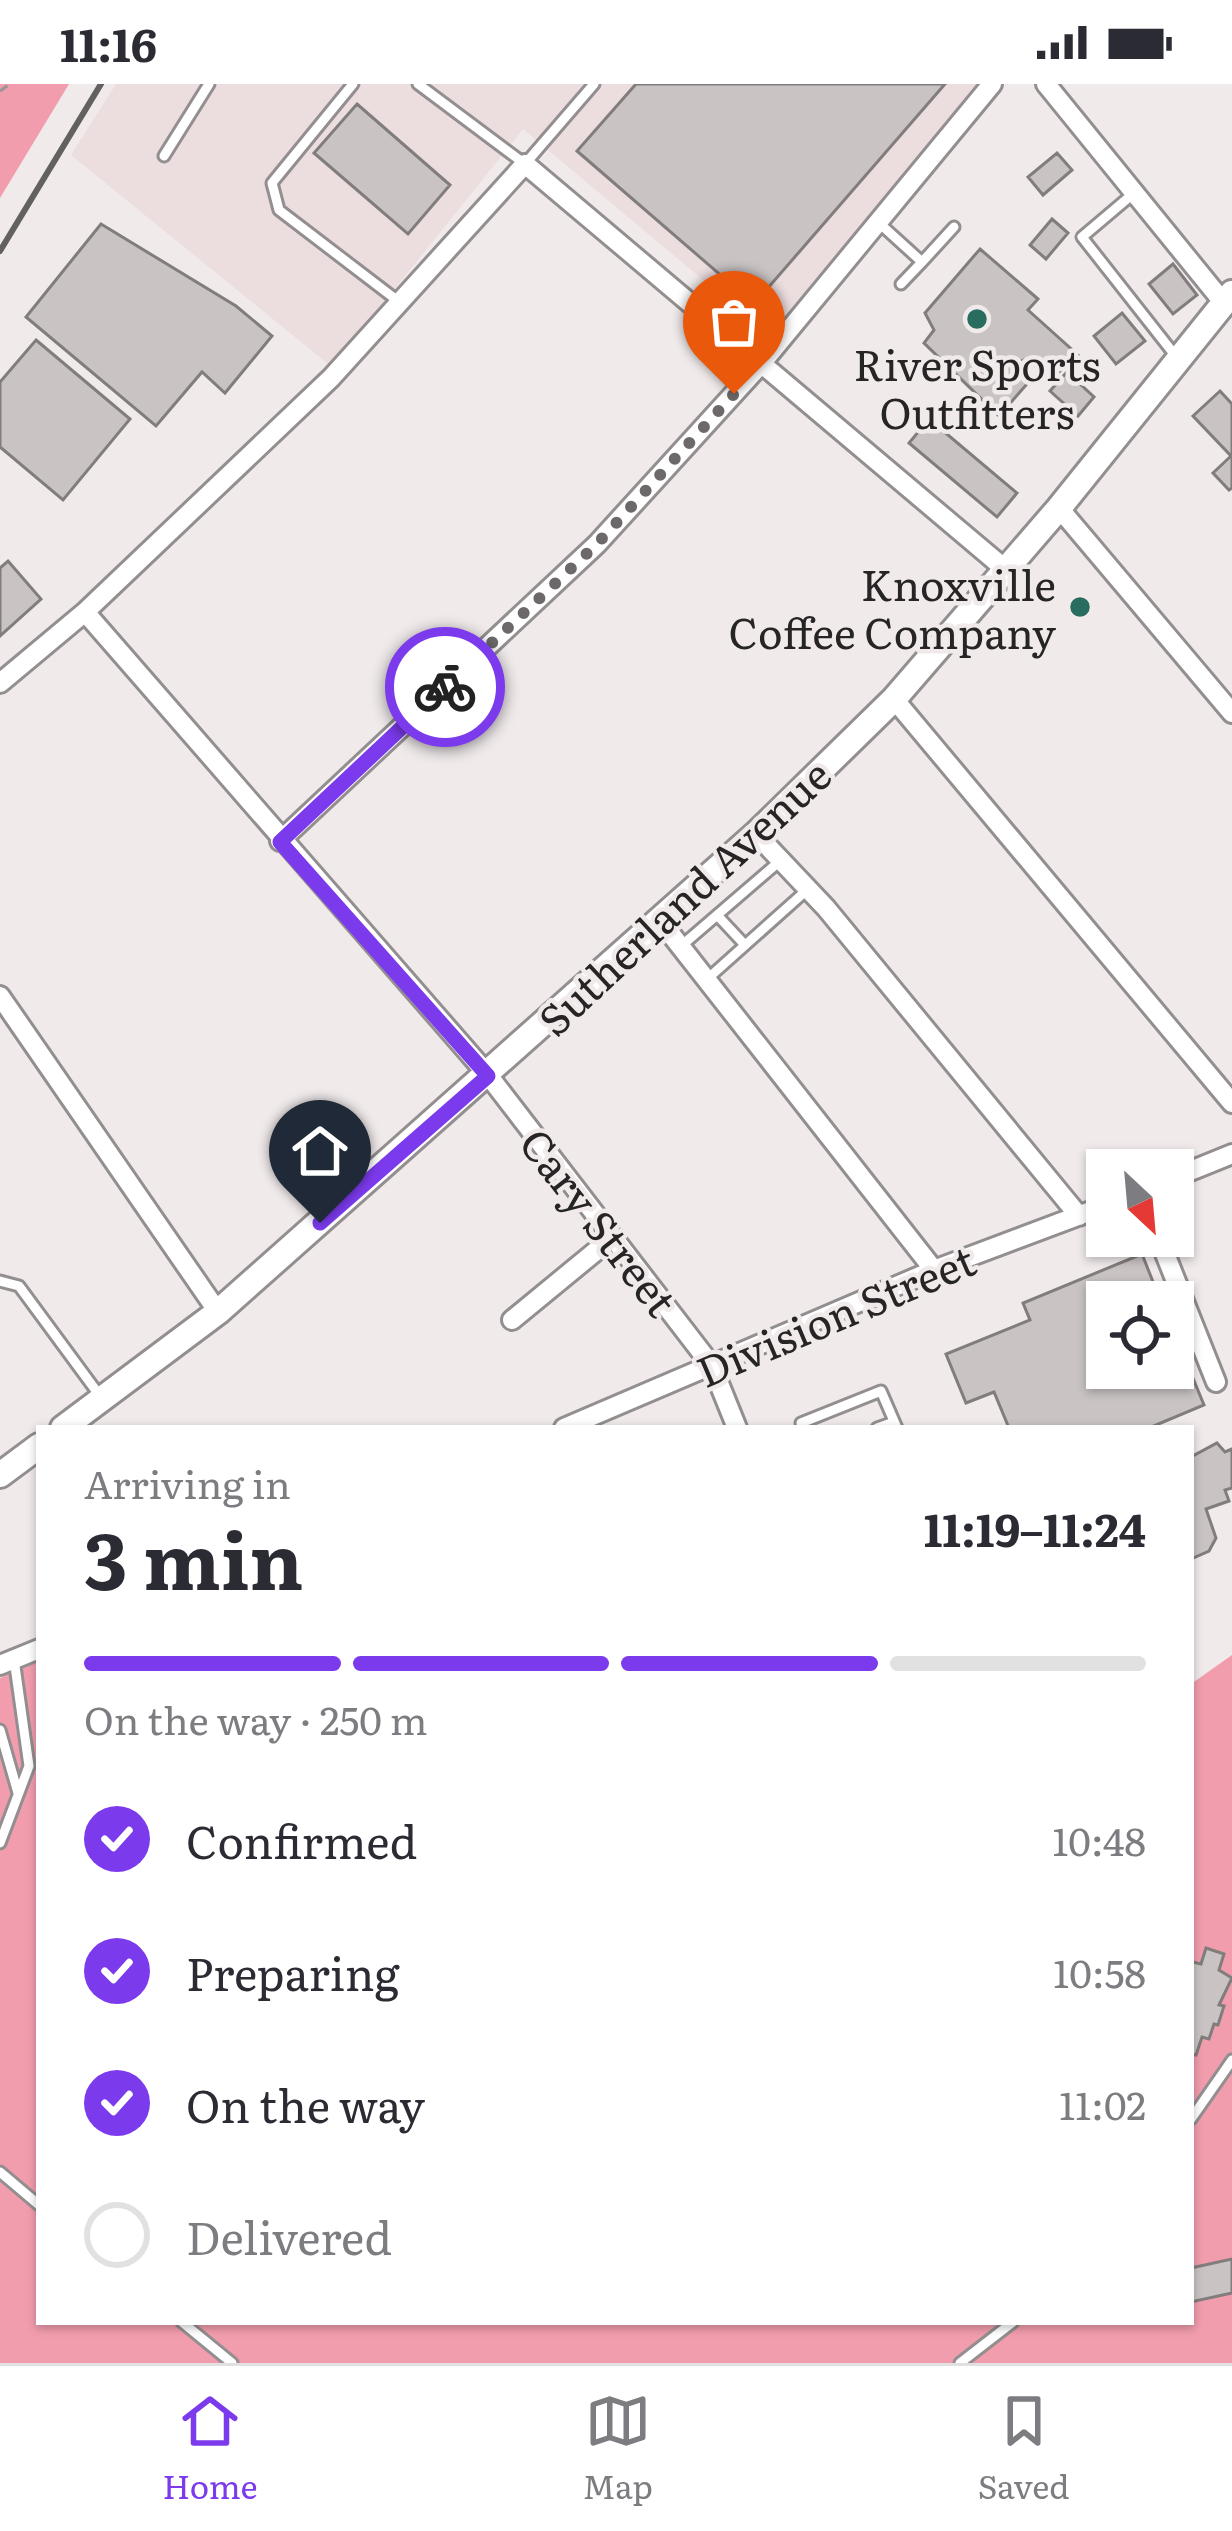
<!DOCTYPE html>
<meta charset="utf-8">
<style>
body{margin:0;font-family:Literata,serif;background:#f7f7f7;color:#2b2b33;height:100vh;display:flex;flex-direction:column;font-size:45px;white-space:nowrap}
*{box-sizing:border-box;margin:0}
p{font-size:39px;color:#7c7c81}
.icon{flex:none;width:66px;height:66px;fill:none;stroke:currentColor;stroke-width:2;stroke-linecap:round;stroke-linejoin:round}
.map{position:relative;flex:1;overflow:hidden}
.panel{position:absolute;left:36px;top:1341px;width:1158px;height:900px;display:flex;flex-direction:column;background:#fff;border-radius:0px;box-shadow:0 3px 9px #0004}
.panel>*{flex:none}
.needle{width:78px;rotate:154deg}
.fabs{position:absolute;left:1086px;top:1065px;display:grid;gap:24px}
.fabs a{display:grid;place-items:center;width:108px;height:108px;border-radius:0px;background:#fff;box-shadow:0 3px 9px #0004;font-size:60px}
.pin{position:absolute;display:grid;place-items:center;width:102px;height:102px;color:#fff;margin:-123px -51px;border-radius:50% 50% 50% 0;rotate:-45deg;box-shadow:0 0 12px #0007}
.pin .icon{rotate:45deg}
.courier{position:absolute;display:grid;place-items:center;width:120px;height:120px;margin:-60px;border:9px solid #7c3aed;border-radius:50%;background:#fff;color:#222;box-shadow:0 3px 15px #0007}
.overview em{font-style:normal;font-weight:700}
.overview div{display:flex;flex-direction:column-reverse}
.overview{display:flex;align-items:center;justify-content:space-between;height:204px;padding:0 48px}
h1{font-size:78px;font-weight:700;line-height:90px}
.bar{display:grid;grid-template-columns:repeat(4,1fr);gap:18px 12px;align-content:center;height:144px;padding:0 48px}
.bar i{height:15px;border-radius:9px;background:#e1e1e2}
.bar .active{background:#7c3aed}
.bar p{grid-column:span 4}
ol{padding:0 48px;list-style:none}
li{display:flex;align-items:center;gap:36px;height:132px}
li p{margin-inline-start:auto}
li .icon{padding:12px;border-radius:50%;background:#7c3aed;color:#fff;stroke-width:4}
li:last-child{color:#7c7c81}
li i{width:66px;height:66px;border:6px solid #e1e1e2;border-radius:50%}
.status{display:flex;justify-content:space-between;align-items:center;height:84px;padding:0 60px;background:#fff;direction:ltr}
.status svg{height:33px;fill:currentColor}
.tabs{display:flex;justify-content:space-around;align-items:center;height:168px;border-top:3px solid #e1e1e2;background:#fff;font-size:33px;color:#7c7c81}
.tabs a{display:grid;justify-items:center;gap:6px}
.tabs .active{color:#7c3aed}
.map>svg:first-child{display:block}
.built{fill:#ecdddf}
.green{fill:#f29dae}
.building{fill:#c9c3c4;stroke:#827d7d;stroke-width:3}
.lines{fill:none;stroke-linecap:round;stroke-linejoin:round}
.service-casing{stroke:#938e8f;stroke-width:15}
.minor-casing{stroke:#938e8f;stroke-width:24}
.tertiary-casing{stroke:#938e8f;stroke-width:30}
.path{stroke:#989394;stroke-width:3;stroke-dasharray:9 6;stroke-linecap:butt}
.service{stroke:#fff;stroke-width:9}
.minor{stroke:#fff;stroke-width:18}
.tertiary{stroke:#fff;stroke-width:24}
.rail{stroke:#636060;stroke-width:6}
.done{stroke:#6d696a;stroke-width:12;stroke-dasharray:0 21.6}
.route{stroke:#7c3aed;stroke-width:15}
.poi-dot{fill:#286d60;stroke:#f0eaeb;stroke-width:4.5}
.labels{text-anchor:middle;dominant-baseline:central;stroke-width:9;stroke-linejoin:round;paint-order:stroke}
.poi-label{font-size:42px;fill:#262424;stroke:#f0eaeb}
.street-label{font-size:42px;fill:#262424;stroke:#f0eaeb}
</style>
<div class="status"><b>11:16</b><svg viewBox="0 0 49 12"><path d="M0 12V9h3v3zM5 12V6h3v6zM10 12V3h3v9zM15 12V0h3v12zM26 1h20v11H26zM47 4h2v5h-2z"/></svg></div>
<div class="map">
<svg width="1232" height="2279" viewBox="0 0 1232 2279">
<rect width="100%" height="100%" fill="#f0eaeb"/>
<path class="built" d="M 116,0 L 978,0 L 770,252 L 523,45 L 332,283 L 71,71 Z"/>
<path class="green" d="M 0,0 L 69,0 L 0,114 Z
M 1232,1571 L 1232,2279 L 0,2279 L 0,1594 L 39,1577 L 39,2238 L 1191,2238 L 1191,1600 Z"/>
<path class="building" d="M 636,0 L 945,0 L 754,220 L 577,67 Z
M 357,20 L 450,101 L 408,150 L 314,69 Z
M 1057,69 L 1072,86 L 1043,111 L 1028,93 Z
M 1052,135 L 1068,149 L 1046,175 L 1030,161 Z
M 101,140 L 236,222 L 272,252 L 225,309 L 202,288 L 156,342 L 26,233 Z
M 980,165 L 1038,215 L 1028,226 L 1078,271 L 1049,297 L 1028,274 L 1019,278 L 1027,300 L 999,332 L 924,259 L 934,246 L 925,229 Z
M 1173,180 L 1197,211 L 1173,230 L 1149,200 Z
M 1122,229 L 1145,257 L 1116,280 L 1094,252 Z
M 36,256 L 130,335 L 63,416 L 0,363 L 0,298 Z
M 1067,288 L 1094,313 L 1078,332 L 1050,307 Z
M 1220,307 L 1232,320 L 1232,404 L 1229,406 L 1213,389 L 1231,372 L 1193,332 Z
M 929,335 L 1017,409 L 997,433 L 909,359 Z
M 8,477 L 41,515 L 0,552 L 0,484 Z
M 1142,1170 L 1161,1218 L 1107,1218 L 1107,1284 L 1173,1284 L 1173,1246 L 1204,1321 L 1149,1344 L 1009,1344 L 994,1308 L 966,1319 L 946,1270 L 1030,1236 L 1023,1219 Z
M 1217,1359 L 1225,1368 L 1232,1365 L 1232,1404 L 1225,1406 L 1229,1417 L 1206,1425 L 1216,1454 L 1209,1467 L 1191,1475 L 1191,1373 Z
M 1206,1864 L 1224,1870 L 1219,1886 L 1232,1894 L 1219,1921 L 1224,1922 L 1218,1941 L 1214,1940 L 1209,1955 L 1202,1953 L 1196,1971 L 1191,1970 L 1191,1884 L 1193,1878 L 1201,1880 Z
M 1232,2175 L 1232,2209 L 1191,2218 L 1191,2184 Z"/>
<g class="lines">
<defs>
<path id="service" d="M 353,0 L 272,99 L 279,126 L 398,217
M 418,0 L 525,80 L 594,0
M 164,72 L 209,0
M 1134,109 L 1082,153 L 1178,275
M 878,138 L 922,178 L 954,143
M 901,200 L 922,178
M 717,831 L 745,861
M 680,863 L 781,776
M 705,897 L 808,805
M 0,1197 L 19,1202 L 100,1312
M 803,1344 L 801,1339 L 881,1307 L 897,1344
M 877,1344 L 894,1338
M 0,1646 L 18,1709
M 0,1759 L 29,1682 L 14,1575
M 1191,2035 L 1232,1976
M 0,2088 L 39,2121
M 182,2238 L 232,2279
M 960,2279 L 1013,2238"/>
<path id="minor" d="M 1046,0 L 1223,218
M 1059,424 L 1232,629
M 85,528 L 488,991 L 712,1282 L 737,1344
M 0,599 L 85,528 L 331,294 L 525,80 L 1005,485
M 894,615 L 1232,1019
M 756,750 L 826,824 L 1079,1132
M 280,757 L 597,460 L 761,280 L 992,0
M 659,835 L 934,1186
M 0,912 L 218,1228
M 1173,1094 L 1232,1070
M 1158,1152 L 1216,1298
M 512,1236 L 613,1153
M 564,1344 L 934,1186 L 1107,1121
M 0,1581 L 39,1565"/>
<path id="tertiary" d="M 63,1344 L 218,1228 L 756,750 L 894,615 L 1059,424 L 1232,209
M 0,1391 L 39,1362"/>
</defs>
<use href="#service" class="service-casing"/>
<use href="#minor" class="minor-casing"/>
<use href="#tertiary" class="tertiary-casing"/>
<path class="path" d="M 0,7 L 10,0"/>
<use href="#service" class="service"/>
<use href="#minor" class="minor"/>
<use href="#tertiary" class="tertiary"/>
<path class="rail" d="M 0,167 L 101,0"/>
</g>
<g class="lines">
<path class="done" d="M 445,603 L 597,460 L 734,310"/>
<path class="route" d="M 320,1139 L 488,992 L 280,758 L 445,603"/>
</g>
<g class="poi-dot">
<circle cx="977" cy="235" r="12"/>
<circle cx="1080" cy="523" r="12"/>
</g>
<g class="labels">
<g class="poi-label">
<text x="977" y="279">River Sports<tspan x="977" dy="48">Outfitters</tspan></text>
<text x="1056" y="499" text-anchor="end">Knoxville<tspan x="1056" dy="48">Coffee Company</tspan></text>
</g>
<g class="street-label">
<text transform="translate(683 812) rotate(-43)">Sutherland Avenue</text>
<text transform="translate(600 1137) rotate(52)">Cary Street</text>
<text transform="translate(835 1230) rotate(-23)">Division Street</text>
</g>
</g>
</svg>
<div class="fabs">
<a><svg class="needle" viewBox="-14 -14 28 28"><path d="M0-13l5 13h-10z" fill="#e53935"/><path d="M0 13l5-13h-10z" fill="#7c7c81"/></svg></a>
<a><svg class="icon" aria-label="locate" viewBox="0 0 24 24"><circle cx="12" cy="12" r="6"/><path d="M12 2v4M12 18v4M2 12h4M18 12h4"/></svg></a>
</div>
<div class="pin" style="left:734px;top:310px;background:#ea580c"><svg class="icon" aria-label="bag" viewBox="0 0 24 24"><path d="M5 8h14l-1 12H6zM9 8a3 3 0 0 1 6 0"/></svg></div>
<div class="pin" style="left:320px;top:1139px;background:#1f2937"><svg class="icon" aria-label="home" viewBox="0 0 24 24"><path d="M3 11l9-7 9 7M6 9v11h12V9"/></svg></div>
<div class="courier" style="left:445px;top:603px"><svg class="icon" aria-label="bike" viewBox="0 0 24 24"><circle cx="6" cy="16" r="4"/><circle cx="18" cy="16" r="4"/><path d="M6 16l4-8h5l3 8M10 8l3 8H6M13 5h3"/></svg></div>
<section class="panel">
<div class="overview"><div><h1>3 min</h1><p>Arriving in</p></div><em>11:19–11:24</em></div>
<div class="bar"><i class="active"></i><i class="active"></i><i class="active"></i><i></i><p>On the way · 250 m</p></div>
<ol>
<li><svg class="icon" aria-label="check" viewBox="0 0 24 24"><path d="M5 12l5 5 9-10"/></svg>Confirmed<p>10:48</p></li>
<li><svg class="icon" aria-label="check" viewBox="0 0 24 24"><path d="M5 12l5 5 9-10"/></svg>Preparing<p>10:58</p></li>
<li><svg class="icon" aria-label="check" viewBox="0 0 24 24"><path d="M5 12l5 5 9-10"/></svg>On the way<p>11:02</p></li>
<li><i></i>Delivered</li>
</ol>
</section>
</div>
<nav class="tabs">
<a class="active"><svg class="icon" aria-label="home" viewBox="0 0 24 24"><path d="M3 11l9-7 9 7M6 9v11h12V9"/></svg>Home</a>
<a><svg class="icon" aria-label="map" viewBox="0 0 24 24"><path d="M3 6l6-2 6 2 6-2v14l-6 2-6-2-6 2zM9 4v14M15 6v14"/></svg>Map</a>
<a><svg class="icon" aria-label="saved" viewBox="0 0 24 24"><path d="M7 4h10v16l-5-4-5 4z"/></svg>Saved</a>
</nav>
